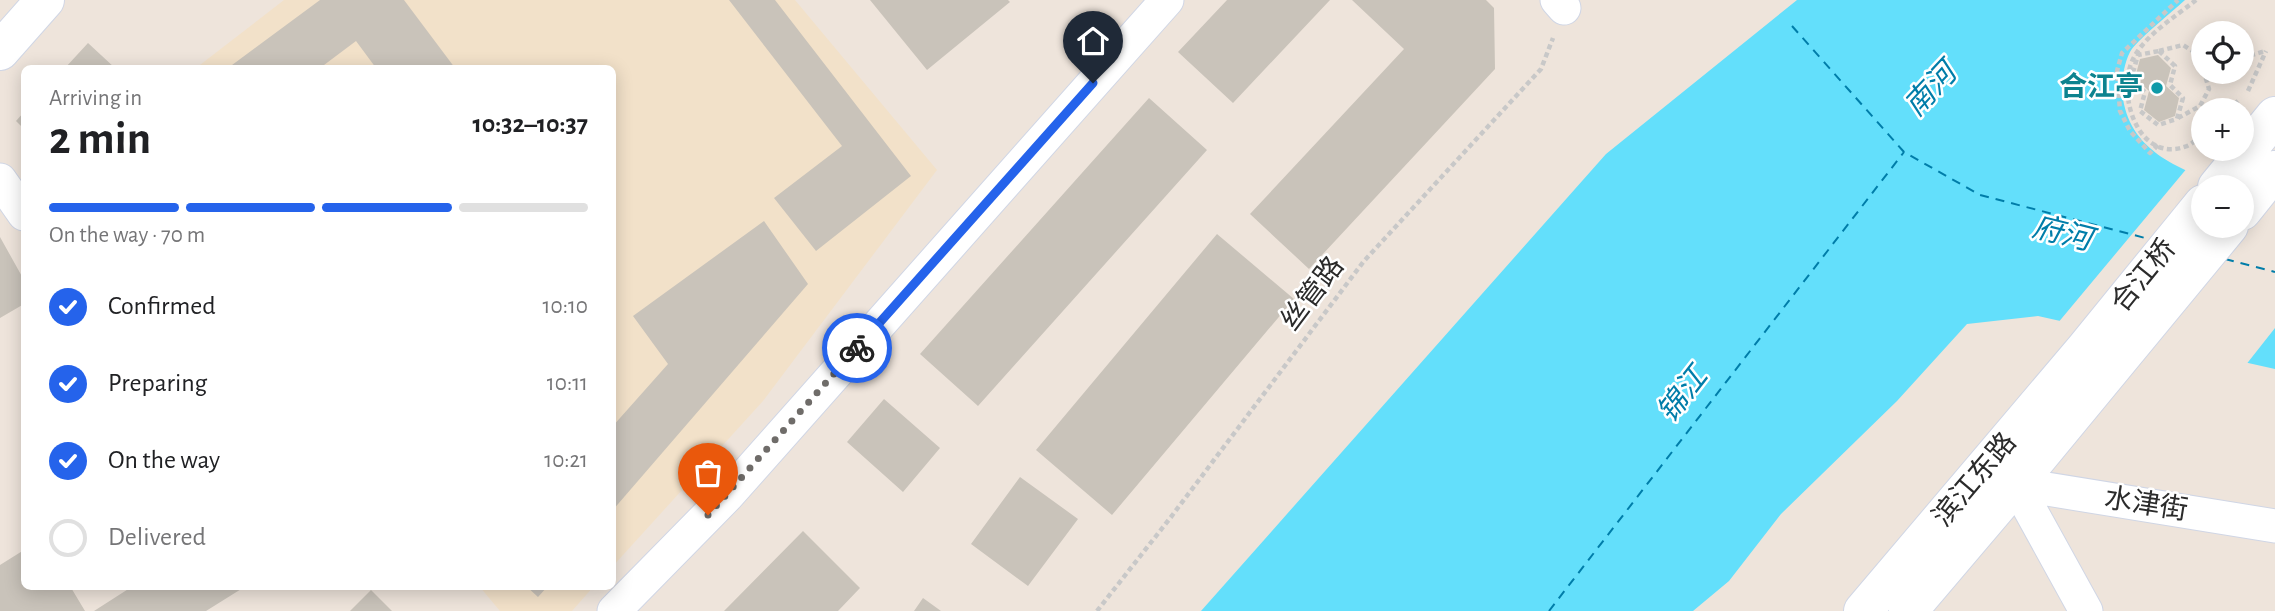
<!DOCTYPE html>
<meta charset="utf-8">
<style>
body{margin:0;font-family:"Alegreya Sans","Noto Sans SC",sans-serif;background:#f2f2f2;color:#202124;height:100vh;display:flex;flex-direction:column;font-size:26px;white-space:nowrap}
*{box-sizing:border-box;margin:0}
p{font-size:23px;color:#757577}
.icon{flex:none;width:38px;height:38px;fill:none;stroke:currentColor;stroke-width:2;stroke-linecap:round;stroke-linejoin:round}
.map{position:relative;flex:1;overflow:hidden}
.drawer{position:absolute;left:21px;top:65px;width:595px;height:525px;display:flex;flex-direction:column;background:#fff;border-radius:10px;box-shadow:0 4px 18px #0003}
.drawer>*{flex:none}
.fabs{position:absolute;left:2191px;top:21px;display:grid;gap:14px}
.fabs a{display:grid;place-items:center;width:63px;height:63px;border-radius:50%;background:#fff;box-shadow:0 4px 18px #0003;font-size:35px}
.pin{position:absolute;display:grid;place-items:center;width:60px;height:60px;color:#fff;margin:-72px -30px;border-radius:50% 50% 50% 0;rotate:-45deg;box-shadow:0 0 7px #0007}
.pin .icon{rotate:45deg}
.courier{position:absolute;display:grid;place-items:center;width:70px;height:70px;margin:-35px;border:5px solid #2563eb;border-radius:50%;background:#fff;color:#222;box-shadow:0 2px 9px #0007}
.summary em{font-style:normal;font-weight:600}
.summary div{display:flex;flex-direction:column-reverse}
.summary{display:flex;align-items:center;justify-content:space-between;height:119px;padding:0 28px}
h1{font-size:46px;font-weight:600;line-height:52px}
.bar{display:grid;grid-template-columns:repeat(4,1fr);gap:10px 7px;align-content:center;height:84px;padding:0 28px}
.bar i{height:9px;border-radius:5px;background:#e0e0e0}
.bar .on{background:#2563eb}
.bar p{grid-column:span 4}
ol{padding:0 28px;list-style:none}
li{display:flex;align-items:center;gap:21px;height:77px}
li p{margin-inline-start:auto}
li .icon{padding:7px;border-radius:50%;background:#2563eb;color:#fff;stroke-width:4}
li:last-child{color:#757577}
li i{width:38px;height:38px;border:4px solid #e0e0e0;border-radius:50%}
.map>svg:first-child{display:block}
.education{fill:#f2e1c9}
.water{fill:#63dffb}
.pier{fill:#eee4db}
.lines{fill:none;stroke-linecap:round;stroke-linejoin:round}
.ferry{stroke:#007da9;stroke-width:2;stroke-dasharray:9 7;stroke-linecap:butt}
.building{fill:#c9c3ba}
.street-casing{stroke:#d0d6e5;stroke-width:35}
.secondary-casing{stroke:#d0d6e5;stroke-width:40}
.path{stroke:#c8c8c8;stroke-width:4.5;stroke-dasharray:5 3.5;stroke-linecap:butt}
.street{stroke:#fff;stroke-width:33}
.secondary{stroke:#fff;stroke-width:38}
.done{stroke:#6f6c69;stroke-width:7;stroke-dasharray:0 12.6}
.route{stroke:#2563eb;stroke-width:9}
.culture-dot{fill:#0f9aa8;stroke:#fff;stroke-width:2.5}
.labels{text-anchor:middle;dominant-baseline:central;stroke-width:5;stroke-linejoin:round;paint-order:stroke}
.culture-label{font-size:28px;font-weight:bold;fill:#0d838f;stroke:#fff;text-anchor:end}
.street-label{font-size:28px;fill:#2b2b2b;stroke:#fff}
.water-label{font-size:30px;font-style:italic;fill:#007da9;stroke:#fff}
</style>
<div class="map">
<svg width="2275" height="611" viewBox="0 0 2275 611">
<rect width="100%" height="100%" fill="#eee4db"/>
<path class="education" d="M 284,0 L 795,0 L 937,170 L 763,401 L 613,566 L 612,68 L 196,68 Z
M 479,586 L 594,586 L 572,611 L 500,611 Z"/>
<path class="water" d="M 1797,0 L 2185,0 C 2173,11 2136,41 2130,52 C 2123,66 2121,84 2123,99 C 2132,154 2182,169 2227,187 L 2203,226 L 2275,204 L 2275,369 L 2038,316 L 1967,324 L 1897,401 L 1781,514 L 1729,581 L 1693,611 L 1201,611 L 1606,154 Z"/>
<path class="pier" d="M 2188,167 L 2229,184 L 2203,226 L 2269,200 L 2275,201 L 2275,328 L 2245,366 L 2057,324 Z"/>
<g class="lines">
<path class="ferry" d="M 1792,26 L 1904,152 L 1980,195 L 2149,239
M 2225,259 L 2275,272
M 1549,611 L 1904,152"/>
</g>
<path class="building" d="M 320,0 L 404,0 L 455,68 L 376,68 L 356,41 L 320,68 L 228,68 Z
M 729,0 L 775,0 L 911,176 L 816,251 L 774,198 L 842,146 Z
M 870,0 L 1008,0 L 1010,2 L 927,70 Z
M 1227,0 L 1330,0 L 1233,103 L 1178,52 Z
M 1352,0 L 1486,0 L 1494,8 L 1495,69 L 1309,269 L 1250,214 L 1404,49 Z
M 88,43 L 115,68 L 65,68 Z
M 2158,55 L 2171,68 L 2166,86 L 2179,98 L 2175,116 L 2159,122 L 2144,110 L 2149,91 L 2135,78 L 2140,59 Z
M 1149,98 L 1207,150 L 978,406 L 920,354 Z
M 24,112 L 24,129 L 16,121 Z
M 764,221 L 808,284 L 612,511 L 612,427 L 668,364 L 633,316 Z
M 1217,234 L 1294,299 L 1112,515 L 1036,450 Z
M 0,237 L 24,280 L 24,304 L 0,318 Z
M 884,399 L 940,448 L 903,492 L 847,442 Z
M 1020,477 L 1078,519 L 1028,586 L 971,544 Z
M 803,531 L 860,588 L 838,611 L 724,611 Z
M 24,550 L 24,586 L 70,586 L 85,611 L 0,611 L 0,565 Z
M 133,586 L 246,586 L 206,611 L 94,611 Z
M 526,586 L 548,586 L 538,597 Z
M 371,590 L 392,611 L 350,611 Z
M 923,598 L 941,611 L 914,611 Z"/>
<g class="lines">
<defs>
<path id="street" d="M 1557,0 L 1564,8
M 0,180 L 24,214
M 2016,484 L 2275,526
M 2016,484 L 2086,611
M 614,611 L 727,496 L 1167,0"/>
<path id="secondary" d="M 0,51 L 45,0
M 2217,187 L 2275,116
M 2242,211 L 2275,170
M 1863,611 L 2085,349 L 2203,204
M 1908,611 L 2016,484 L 2229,226"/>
</defs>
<use href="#street" class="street-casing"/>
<use href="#secondary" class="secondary-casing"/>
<path class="path" d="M 2196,0 C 2175,17 2145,35 2133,59 C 2116,94 2138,165 2187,146 C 2193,144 2198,137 2203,132
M 2159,51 L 2175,66 L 2170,85 L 2183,98 L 2177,119 L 2158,125 L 2140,111 L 2145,92 L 2131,79 L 2138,55 Z
M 2159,51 L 2183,45 L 2199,55 L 2203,70
M 2242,58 L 2265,51
M 2248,91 L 2266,51
M 2228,110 L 2239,100
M 2178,118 L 2200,106 L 2209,89 L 2204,72
M 2158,145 L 2150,153 L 2130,131 L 2120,111 L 2117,71 L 2122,53 L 2178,0
M 1097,611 L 1171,517 L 1364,261 L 1541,69 L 1553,38"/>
<use href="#street" class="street"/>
<use href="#secondary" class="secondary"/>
</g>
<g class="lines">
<path class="done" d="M 708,515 L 857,348"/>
<path class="route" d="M 857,348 L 1093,83"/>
</g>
<circle class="culture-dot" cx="2157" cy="88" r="7"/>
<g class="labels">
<g class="culture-label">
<text x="2143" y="88">合江亭</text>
</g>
<g class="street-label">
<text transform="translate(2144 276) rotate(-51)">合江桥</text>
<text transform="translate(1313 294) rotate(-53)">丝管路</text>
<text transform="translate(1975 480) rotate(-50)">滨江东路</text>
<text transform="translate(2146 505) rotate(9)">水津街</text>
</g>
<g class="water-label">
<text transform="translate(1931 90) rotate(-47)">南河</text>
<text transform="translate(2062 234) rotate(14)">府河</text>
<text transform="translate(1683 395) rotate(-52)">锦江</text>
</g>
</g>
</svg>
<div class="fabs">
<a><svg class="icon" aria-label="locate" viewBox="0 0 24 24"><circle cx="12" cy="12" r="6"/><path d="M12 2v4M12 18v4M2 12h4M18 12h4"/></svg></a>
<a>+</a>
<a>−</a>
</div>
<div class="pin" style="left:708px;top:515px;background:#ea580c"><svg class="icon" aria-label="bag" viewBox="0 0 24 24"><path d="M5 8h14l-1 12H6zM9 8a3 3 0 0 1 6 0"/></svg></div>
<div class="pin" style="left:1093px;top:83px;background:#1f2937"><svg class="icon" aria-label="home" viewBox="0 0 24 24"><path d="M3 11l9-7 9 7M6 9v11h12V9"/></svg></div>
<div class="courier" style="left:857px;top:348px"><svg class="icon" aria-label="bike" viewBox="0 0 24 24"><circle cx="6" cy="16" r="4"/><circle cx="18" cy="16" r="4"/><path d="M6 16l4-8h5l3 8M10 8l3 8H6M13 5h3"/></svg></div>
<section class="drawer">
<div class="summary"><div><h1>2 min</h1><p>Arriving in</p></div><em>10:32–10:37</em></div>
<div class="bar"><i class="on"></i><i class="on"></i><i class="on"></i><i></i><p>On the way · 70 m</p></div>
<ol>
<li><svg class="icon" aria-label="check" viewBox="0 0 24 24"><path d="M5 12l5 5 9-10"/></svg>Confirmed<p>10:10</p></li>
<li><svg class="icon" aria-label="check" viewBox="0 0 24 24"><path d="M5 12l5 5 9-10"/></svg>Preparing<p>10:11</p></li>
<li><svg class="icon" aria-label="check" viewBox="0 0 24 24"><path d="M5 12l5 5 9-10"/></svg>On the way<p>10:21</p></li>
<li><i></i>Delivered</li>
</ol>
</section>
</div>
